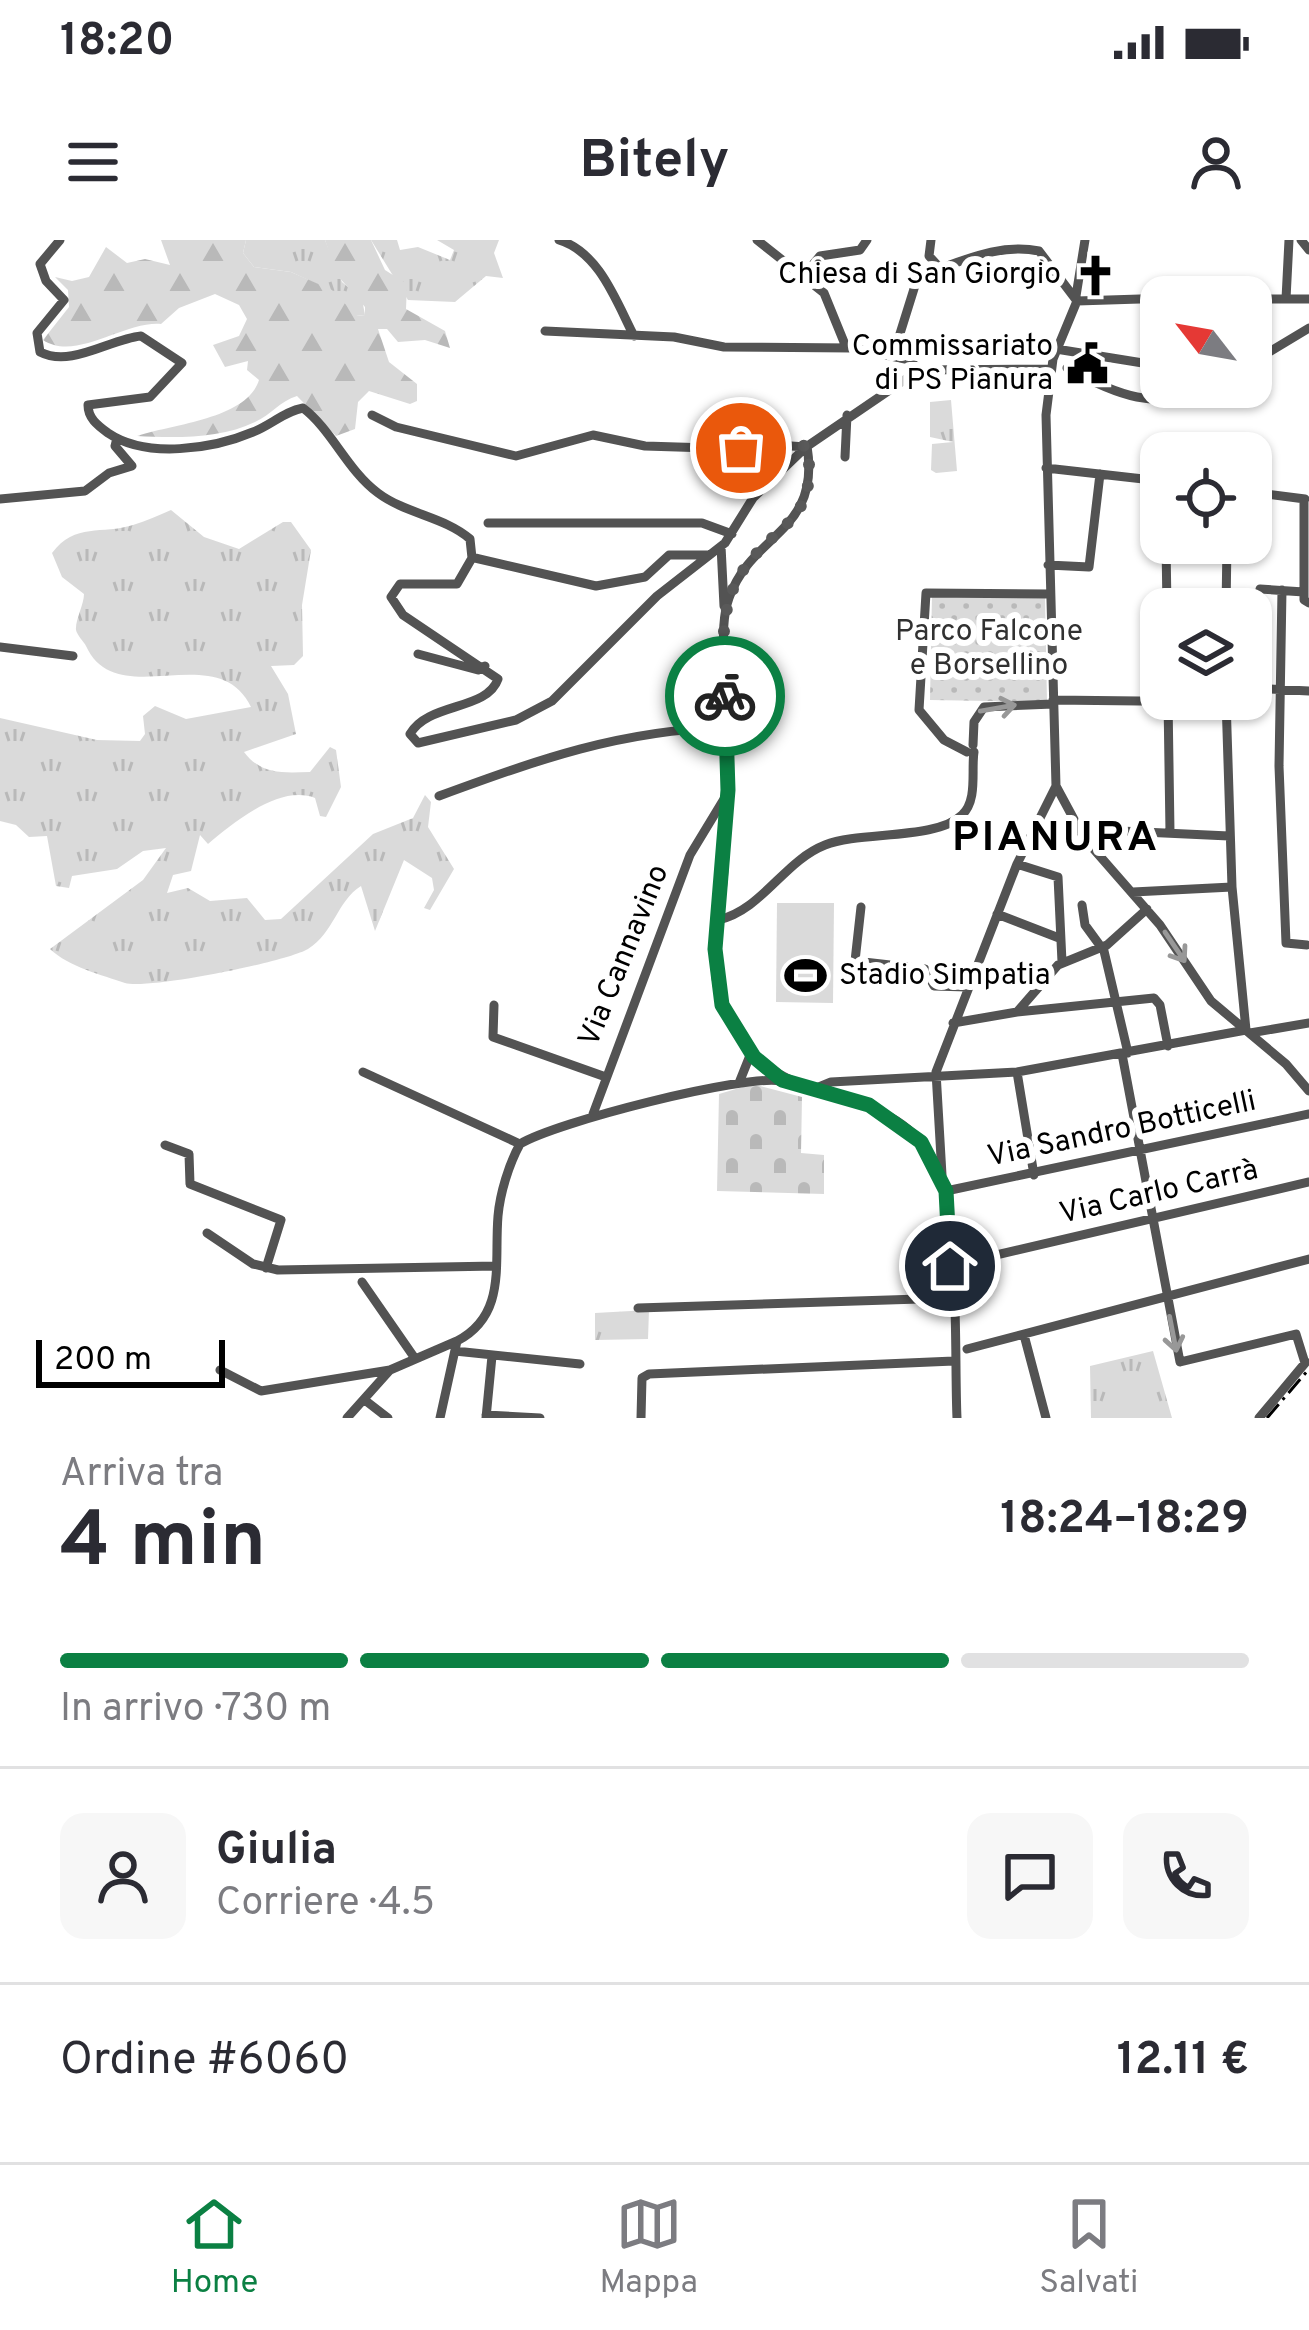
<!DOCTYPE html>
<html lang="it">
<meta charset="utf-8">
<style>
body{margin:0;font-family:Overpass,sans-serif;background:#f7f7f7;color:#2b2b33;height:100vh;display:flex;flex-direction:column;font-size:45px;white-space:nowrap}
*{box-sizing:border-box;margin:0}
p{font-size:39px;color:#7c7c81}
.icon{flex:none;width:66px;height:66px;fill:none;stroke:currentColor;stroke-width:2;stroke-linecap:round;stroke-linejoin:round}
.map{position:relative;height:1178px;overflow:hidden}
.details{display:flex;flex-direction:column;background:#fff;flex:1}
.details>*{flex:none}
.needle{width:78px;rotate:301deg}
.tools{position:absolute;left:1140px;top:36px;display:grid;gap:24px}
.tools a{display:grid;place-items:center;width:132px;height:132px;border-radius:24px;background:#fff;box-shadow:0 3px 9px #0004;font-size:60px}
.scale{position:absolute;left:36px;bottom:30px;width:189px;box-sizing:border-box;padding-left:12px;border:6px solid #000;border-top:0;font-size:33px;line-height:42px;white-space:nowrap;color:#000;-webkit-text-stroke:9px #fff;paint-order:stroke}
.pin{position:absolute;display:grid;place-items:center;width:102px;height:102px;color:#fff;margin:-51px;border:6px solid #fff;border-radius:50%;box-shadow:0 3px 12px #0007}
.courier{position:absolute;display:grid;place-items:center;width:120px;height:120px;margin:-60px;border:9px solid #0b8043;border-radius:50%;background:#fff;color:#222;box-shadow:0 3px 15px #0007}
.headline em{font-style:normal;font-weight:700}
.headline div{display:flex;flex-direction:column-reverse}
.headline{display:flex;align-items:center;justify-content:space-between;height:204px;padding:0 60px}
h1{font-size:78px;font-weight:700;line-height:90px}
.bar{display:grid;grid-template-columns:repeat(4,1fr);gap:18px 12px;align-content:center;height:144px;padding:0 60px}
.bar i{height:15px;border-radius:9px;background:#e1e1e2}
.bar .current{background:#0b8043}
.bar p{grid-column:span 4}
.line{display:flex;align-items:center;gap:30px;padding:0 60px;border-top:3px solid #e1e1e2}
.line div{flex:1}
.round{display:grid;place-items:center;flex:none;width:126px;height:126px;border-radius:24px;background:#f7f7f7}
.status{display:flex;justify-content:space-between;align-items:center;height:84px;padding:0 60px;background:#fff;direction:ltr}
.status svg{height:33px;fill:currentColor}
header{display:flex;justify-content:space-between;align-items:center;height:156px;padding:0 60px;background:#fff;font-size:54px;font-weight:700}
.tabs{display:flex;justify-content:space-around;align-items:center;height:168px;border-top:3px solid #e1e1e2;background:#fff;font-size:33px;color:#7c7c81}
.tabs a{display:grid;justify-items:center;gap:6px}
.tabs .current{color:#0b8043}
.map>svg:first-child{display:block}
.grass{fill:url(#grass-tufts)}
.forest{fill:url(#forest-firs)}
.cemetery{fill:url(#cemetery-stones)}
.park{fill:url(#park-dots)}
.pitch{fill:#dadada}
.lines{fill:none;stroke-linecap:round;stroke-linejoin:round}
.minor{stroke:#535353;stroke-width:9}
.rail{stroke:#000;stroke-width:3;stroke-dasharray:18 6 3 6;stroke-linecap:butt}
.oneway{stroke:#989898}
.done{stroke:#595959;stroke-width:12;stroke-dasharray:0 21.6}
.route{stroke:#0b8043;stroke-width:15}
.labels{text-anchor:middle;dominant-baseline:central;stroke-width:12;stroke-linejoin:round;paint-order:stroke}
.poi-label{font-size:30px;fill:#000;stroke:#fff;text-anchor:end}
.park-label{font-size:30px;fill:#313131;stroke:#fff}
.street-label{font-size:30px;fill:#000;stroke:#fff}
.district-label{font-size:42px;font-weight:bold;letter-spacing:3px;fill:#000;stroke:#fff}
</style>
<div class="status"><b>18:20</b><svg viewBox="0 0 49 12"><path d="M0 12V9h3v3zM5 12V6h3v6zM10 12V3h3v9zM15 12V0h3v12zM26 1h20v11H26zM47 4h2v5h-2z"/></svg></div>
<header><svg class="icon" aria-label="menu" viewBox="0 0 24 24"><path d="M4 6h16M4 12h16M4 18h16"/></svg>Bitely<svg class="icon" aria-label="person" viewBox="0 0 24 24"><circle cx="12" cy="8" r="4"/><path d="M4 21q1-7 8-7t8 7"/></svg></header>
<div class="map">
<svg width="1309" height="1178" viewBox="0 0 1309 1178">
<defs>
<pattern id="grass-tufts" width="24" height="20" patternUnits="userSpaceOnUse" patternTransform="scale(3)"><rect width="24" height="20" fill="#dadada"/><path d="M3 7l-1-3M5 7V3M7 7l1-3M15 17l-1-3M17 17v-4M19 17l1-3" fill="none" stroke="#b9b9b9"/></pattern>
<pattern id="forest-firs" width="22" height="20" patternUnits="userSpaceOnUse" patternTransform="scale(3)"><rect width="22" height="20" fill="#dadada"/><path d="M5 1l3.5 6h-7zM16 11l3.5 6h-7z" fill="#b9b9b9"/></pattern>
<pattern id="cemetery-stones" width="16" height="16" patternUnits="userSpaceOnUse" patternTransform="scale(3)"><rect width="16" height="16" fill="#dadada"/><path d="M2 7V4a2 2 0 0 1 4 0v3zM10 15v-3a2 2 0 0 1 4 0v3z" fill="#b9b9b9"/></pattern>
<pattern id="park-dots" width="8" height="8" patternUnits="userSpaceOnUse" patternTransform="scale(3)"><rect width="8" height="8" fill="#dadada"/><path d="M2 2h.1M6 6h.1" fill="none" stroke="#b9b9b9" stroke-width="1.8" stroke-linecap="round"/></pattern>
</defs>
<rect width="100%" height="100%" fill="#fff"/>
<path class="grass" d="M 246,0 L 325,0 L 342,42 L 362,59 L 365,75 L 356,76 L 332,51 L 291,32 L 254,27 L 243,13 Z
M 371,0 L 397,0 L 400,10 L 418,7 L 450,20 L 454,10 L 437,0 L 499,0 L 494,13 L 503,38 L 486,36 L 455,62 L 408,60 Z
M 951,160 L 957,231 L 936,233 L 931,230 L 932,204 L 953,202 L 930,197 L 930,162 Z
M 171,270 L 204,297 L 239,309 L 283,282 L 291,282 L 311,310 L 302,365 L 303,416 L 294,425 L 271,426 L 288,454 L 296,494 L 244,512 C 261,535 284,533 310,532 L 330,507 L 336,510 L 341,547 L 326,577 L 320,576 L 315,558 C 279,544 232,584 208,604 L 200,595 L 191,631 L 173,635 L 167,653 L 188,648 L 210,661 L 247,658 L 265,680 L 281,679 L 373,594 L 413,578 L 425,555 L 431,562 L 428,587 L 454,629 L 430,670 L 424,668 L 434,650 L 432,638 L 404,620 L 375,691 L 361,646 C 337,661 334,693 308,709 C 286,722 147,750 125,743 C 102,735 69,727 50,709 L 143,640 L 166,608 L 143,611 L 117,629 L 72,636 L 69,648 L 56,646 L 47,596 L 29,597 L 16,585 L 0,581 L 0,478 L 97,500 L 140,501 L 145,494 L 143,476 L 155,466 L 186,479 L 251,467 C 217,397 117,474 86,406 C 84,402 77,395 76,390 C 75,380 84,365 84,354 L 62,337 L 52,313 C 75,282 102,295 133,285 C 146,281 159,275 171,270 Z
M 649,1070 L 648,1099 L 595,1100 L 595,1073 Z
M 1153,1111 L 1172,1178 L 1091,1178 L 1090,1126 Z"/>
<path class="forest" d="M 161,0 L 246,0 L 243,13 L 254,27 L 291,32 L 332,50 L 357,76 L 365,75 L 365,67 L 337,35 L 325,0 L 371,0 L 385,30 L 407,44 L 406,69 L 445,91 L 450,108 L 425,100 L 398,102 L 387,89 L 378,89 L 389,122 L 417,144 L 417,161 L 410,164 L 369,151 L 358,162 L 355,189 L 336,196 L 297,156 C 280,161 271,175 255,182 C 221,199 174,198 137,196 C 173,184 247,179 259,140 L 247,130 L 248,121 L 225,127 L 213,105 L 239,96 L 247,79 L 239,65 L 215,54 L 179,68 L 161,84 C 124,81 76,122 43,100 L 69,67 L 68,50 L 55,37 L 72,41 L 89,37 L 106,7 L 127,23 L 145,19 L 170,25 Z"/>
<path class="cemetery" d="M 753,844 L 802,857 L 801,913 L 824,915 L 824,954 L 717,951 L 719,854 Z"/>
<path class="park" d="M 932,354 L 1045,358 L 1047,462 L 930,460 Z"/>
<path class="pitch" d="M 777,663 L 834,663 L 833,763 L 776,762 Z"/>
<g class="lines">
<path class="minor" d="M 60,0 L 40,24 L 46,41 L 64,60 L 37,93 L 40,112 C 71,128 110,99 141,96 L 182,123 L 150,157 L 88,165 C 88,178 97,185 108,193 C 146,219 213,209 253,192 C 271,185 285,171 303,168 C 332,190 347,230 378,253 C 406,274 445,277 470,299 L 472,318 L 457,344 L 400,344 L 391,357 L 403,375 L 498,439 C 487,471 428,462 410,494 L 418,503 L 516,480 L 552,461 L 657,356 L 725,303 L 753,258 L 806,207 L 919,130 L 1051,129
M 559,0 C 599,12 616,61 634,96
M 757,0 L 824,53 L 846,107
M 931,0 L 929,16 L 940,28
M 1301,0 L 1309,10
M 805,34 L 820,16 L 860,10 L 867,0
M 1076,56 L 1085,0
M 1251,59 L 1309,59
M 1286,59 L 1289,0
M 1077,61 L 1053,119 L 1046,175 L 1056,546 L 1084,598 L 1160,685 L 1211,761 L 1286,824 L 1309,851
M 1077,61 L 1203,57
M 545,91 L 674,97 L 724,107 L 852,108 L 910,120 L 919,130
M 1056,109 L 1149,124
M 893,116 L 918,36 C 955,25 996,2 1039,11 L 1077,61
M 1251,123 L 1309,88
M 1067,128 C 1114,154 1159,173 1210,147
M 372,175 L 396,187 L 516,216 L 593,195 L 645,206 L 741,209 L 749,203 L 806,207
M 807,206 C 821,293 752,292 729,358 C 721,380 724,407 724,430 C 726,497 729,563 724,630 C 722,666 712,702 716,738 C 719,765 732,781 746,803 C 791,870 890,843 932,918 C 961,970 954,1113 957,1178
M 845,217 L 847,175
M 1046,228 L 1161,241
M 1251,252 L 1305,259
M 0,259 L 85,251 L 109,233 L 132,226 L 115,206 L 117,198
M 1304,259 L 1304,360 L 1309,363
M 488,283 L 702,283 L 732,294
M 1166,303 L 1167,369
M 721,306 L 724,366
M 475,318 L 596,346 L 645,337 L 669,315 L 708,315
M 1048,325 L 1089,327 L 1100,234
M 1260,349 L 1304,352
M 1282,350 L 1279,526 L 1286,703 L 1307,705
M 1226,369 L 1227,303
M 0,407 L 73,416
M 418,414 L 478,430 L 485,426
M 1251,448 L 1309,451
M 1168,459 L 1170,592
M 1226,459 L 1232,647 L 1246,790
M 1053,460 L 1226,462
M 973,505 L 974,482 L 984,467 L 1053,464
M 967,512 L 944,500 L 919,470 L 926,353 L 1049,354
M 439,556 C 540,519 618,491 726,487
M 1078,589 L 1229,596
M 1017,624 L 1058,637 L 1062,722
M 1133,652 L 1232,647
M 1082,665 L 1085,685 L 1104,711 L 1128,813
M 861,667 L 855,721 L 925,729 L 934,746 L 967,747
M 997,674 L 1059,698
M 718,680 C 762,670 784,621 825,605 C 860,591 937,600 962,575 C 978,560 971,531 974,512
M 494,765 L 493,797 L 603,836
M 1017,772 L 1154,758 L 1160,765 L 1168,806
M 953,783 L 1017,772 L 1058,725 L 1107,705 L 1147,669
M 1250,793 L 1309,783
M 1122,814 L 1180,1122 L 1296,1094 L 1305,1123
M 363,832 L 520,904
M 1017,832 L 1034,935
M 739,843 L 751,813
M 814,849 L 831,842 L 1017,832 L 1246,790
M 593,874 L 690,615 L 727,554
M 165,905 L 189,914 L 190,944 L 281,980 L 266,1028
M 942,935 L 936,832 L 1017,624 L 1056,546
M 946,951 L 1309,874
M 207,993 L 253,1024 L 278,1030 L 496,1026
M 949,1026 L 1309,942
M 362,1042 L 414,1117
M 638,1068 L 951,1058
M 1024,1095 L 1046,1178
M 967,1109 L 1309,1019
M 455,1111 L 580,1124
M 220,1130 L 261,1151 L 390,1130 L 457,1101
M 366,1161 L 388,1178
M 486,1175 L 540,1178
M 347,1178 L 390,1130
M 440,1178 L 457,1101 C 507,1075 494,1024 498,976 C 500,953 509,924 520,904 C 556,882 744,834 781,841
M 486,1178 L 492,1116
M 641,1178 L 642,1138 L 649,1134 L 954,1121
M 1259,1178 L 1306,1122"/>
<path class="rail" d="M 1267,1178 L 1309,1129"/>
</g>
<defs><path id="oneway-shaft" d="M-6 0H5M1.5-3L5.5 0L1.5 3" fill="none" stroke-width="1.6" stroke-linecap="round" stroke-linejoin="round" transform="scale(3)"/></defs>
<g class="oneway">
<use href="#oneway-shaft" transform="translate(998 468) rotate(-10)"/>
<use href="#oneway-shaft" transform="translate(1175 707) rotate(56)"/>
<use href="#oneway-shaft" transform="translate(1173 1094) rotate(79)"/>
</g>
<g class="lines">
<path class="done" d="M 725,456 C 724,416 718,373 739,337 C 771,282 820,286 807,206 L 749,203 L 741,208"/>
<path class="route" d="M 725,456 L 728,550 L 715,709 L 722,765 L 754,817 L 782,840 L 869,865 L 921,902 L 946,951 L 950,1026"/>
</g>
<defs>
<symbol id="church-bare" viewBox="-9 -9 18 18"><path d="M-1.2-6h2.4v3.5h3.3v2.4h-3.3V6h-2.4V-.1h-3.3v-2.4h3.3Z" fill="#000" stroke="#fff" stroke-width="2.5" paint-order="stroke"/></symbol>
<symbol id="civic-bare" viewBox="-9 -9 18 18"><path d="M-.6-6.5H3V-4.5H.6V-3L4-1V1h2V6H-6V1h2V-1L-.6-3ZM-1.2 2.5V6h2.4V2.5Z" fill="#000" stroke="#fff" stroke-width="2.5" paint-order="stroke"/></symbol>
<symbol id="stadium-bare" viewBox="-9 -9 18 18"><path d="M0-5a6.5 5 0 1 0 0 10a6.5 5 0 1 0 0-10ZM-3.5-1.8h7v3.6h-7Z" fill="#000" stroke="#fff" stroke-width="2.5" paint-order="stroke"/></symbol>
</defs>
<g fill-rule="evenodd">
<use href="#church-bare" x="1066" y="6" width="59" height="59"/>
<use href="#civic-bare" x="1058" y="94" width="59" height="59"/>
<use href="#stadium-bare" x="776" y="706" width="59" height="59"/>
</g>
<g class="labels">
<g class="poi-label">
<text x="1061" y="35">Chiesa di San Giorgio</text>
<text x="1053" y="107">Commissariato<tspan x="1053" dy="34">di PS Pianura</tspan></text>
<text x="839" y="736" text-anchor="start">Stadio Simpatia</text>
</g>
<g class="park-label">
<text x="989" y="392">Parco Falcone<tspan x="989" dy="34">e Borsellino</tspan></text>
</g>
<g class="street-label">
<text transform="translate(625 716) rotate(-68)">Via Cannavino</text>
<text transform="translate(1122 890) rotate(-12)">Via Sandro Botticelli</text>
<text transform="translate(1159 953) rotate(-13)">Via Carlo Carrà</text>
</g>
<g class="district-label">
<text x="1056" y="599">PIANURA</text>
</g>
</g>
</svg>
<div class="tools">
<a><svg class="needle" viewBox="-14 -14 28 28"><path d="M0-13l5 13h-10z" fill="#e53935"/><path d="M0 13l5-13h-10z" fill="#7c7c81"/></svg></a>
<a><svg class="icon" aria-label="locate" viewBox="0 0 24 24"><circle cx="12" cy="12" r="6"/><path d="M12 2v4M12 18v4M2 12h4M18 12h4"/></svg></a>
<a><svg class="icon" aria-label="layers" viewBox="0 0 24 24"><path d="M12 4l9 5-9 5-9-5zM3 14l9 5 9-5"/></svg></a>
</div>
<div class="scale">200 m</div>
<div class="pin" style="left:741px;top:208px;background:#ea580c"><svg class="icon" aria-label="bag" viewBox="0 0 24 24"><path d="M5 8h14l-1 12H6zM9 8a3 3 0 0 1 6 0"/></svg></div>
<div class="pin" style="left:950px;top:1026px;background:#1f2937"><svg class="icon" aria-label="home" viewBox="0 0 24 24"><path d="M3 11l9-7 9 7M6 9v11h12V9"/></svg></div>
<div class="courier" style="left:725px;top:456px"><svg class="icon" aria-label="bike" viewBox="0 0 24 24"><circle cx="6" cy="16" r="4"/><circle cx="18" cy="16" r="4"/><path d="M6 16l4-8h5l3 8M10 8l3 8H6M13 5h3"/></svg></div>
</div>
<section class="details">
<div class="headline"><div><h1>4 min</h1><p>Arriva tra</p></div><em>18:24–18:29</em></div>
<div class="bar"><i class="current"></i><i class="current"></i><i class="current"></i><i></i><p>In arrivo · 730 m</p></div>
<div class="line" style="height:216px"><a class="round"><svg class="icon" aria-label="person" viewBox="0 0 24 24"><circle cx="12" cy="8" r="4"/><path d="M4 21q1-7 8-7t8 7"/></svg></a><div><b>Giulia</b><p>Corriere · 4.5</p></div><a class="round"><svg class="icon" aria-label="chat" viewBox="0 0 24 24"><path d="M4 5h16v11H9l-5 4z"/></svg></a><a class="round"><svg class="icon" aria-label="phone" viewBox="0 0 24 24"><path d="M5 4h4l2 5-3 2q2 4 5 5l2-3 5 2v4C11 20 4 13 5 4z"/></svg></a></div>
<div class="line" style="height:156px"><div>Ordine #6060</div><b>12.11 €</b></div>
</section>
<nav class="tabs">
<a class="current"><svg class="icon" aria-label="home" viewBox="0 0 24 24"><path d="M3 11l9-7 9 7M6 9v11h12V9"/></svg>Home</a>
<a><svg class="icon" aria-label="map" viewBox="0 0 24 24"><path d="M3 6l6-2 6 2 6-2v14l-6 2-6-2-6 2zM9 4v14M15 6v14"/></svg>Mappa</a>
<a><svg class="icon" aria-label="saved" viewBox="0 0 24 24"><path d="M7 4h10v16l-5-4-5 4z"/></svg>Salvati</a>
</nav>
